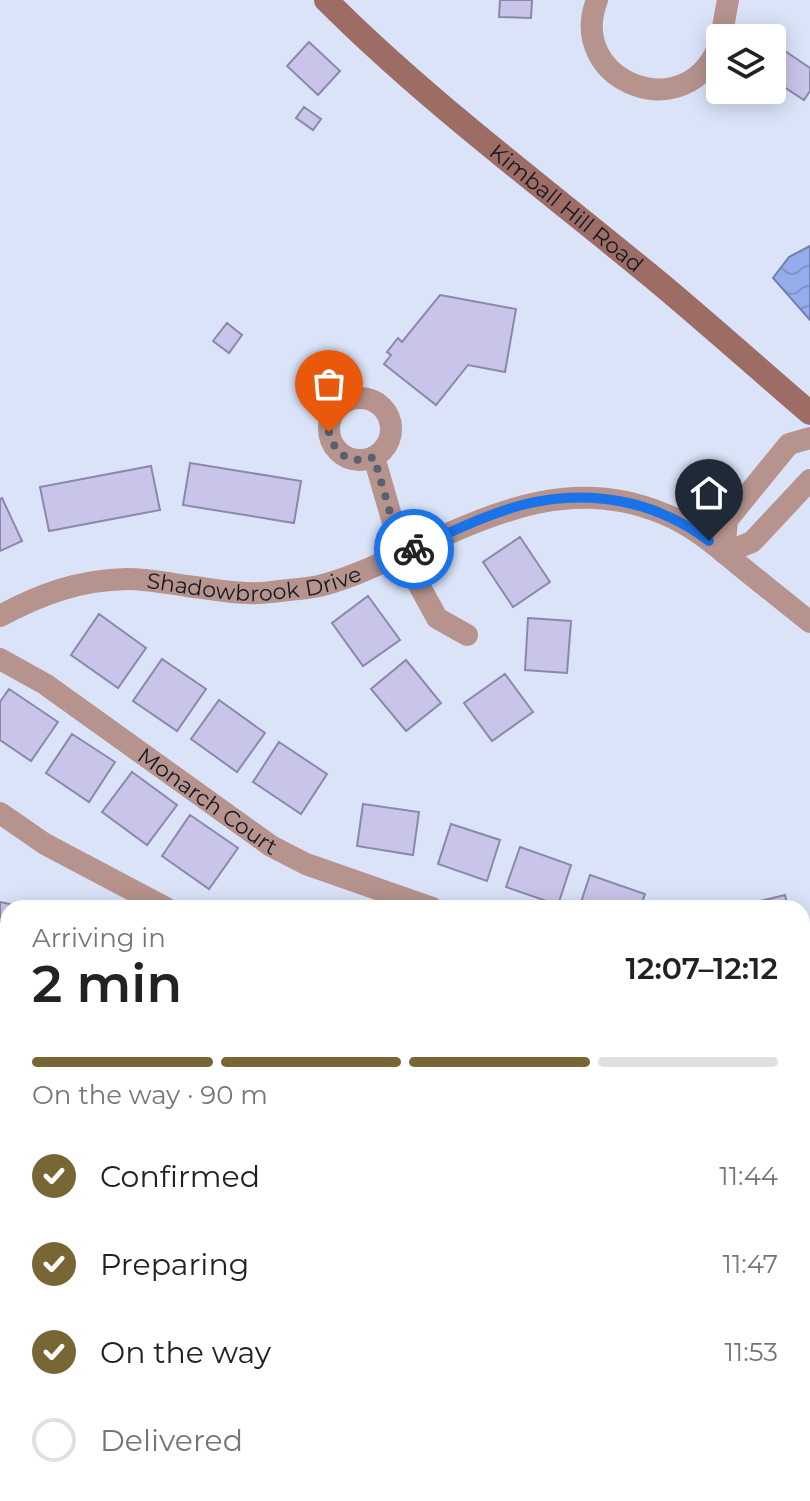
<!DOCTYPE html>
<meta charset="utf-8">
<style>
body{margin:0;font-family:Montserrat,sans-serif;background:#f2f2f2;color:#222;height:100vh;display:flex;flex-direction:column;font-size:30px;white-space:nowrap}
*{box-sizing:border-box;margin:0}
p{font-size:26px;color:#767676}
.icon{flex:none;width:44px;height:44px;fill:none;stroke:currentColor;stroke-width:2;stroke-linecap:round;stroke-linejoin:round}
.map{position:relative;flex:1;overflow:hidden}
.side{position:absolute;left:0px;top:900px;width:810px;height:602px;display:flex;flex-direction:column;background:#fff;border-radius:24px 24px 0 0;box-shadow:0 4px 20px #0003}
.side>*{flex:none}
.fabs{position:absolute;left:706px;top:24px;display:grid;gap:16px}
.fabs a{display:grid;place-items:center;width:80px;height:80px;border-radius:8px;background:#fff;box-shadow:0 4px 20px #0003;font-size:40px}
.pin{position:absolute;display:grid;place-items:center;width:68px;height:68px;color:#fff;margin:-82px -34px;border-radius:50% 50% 50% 0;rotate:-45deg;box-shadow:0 0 8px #0007}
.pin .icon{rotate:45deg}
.courier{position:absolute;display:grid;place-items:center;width:80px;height:80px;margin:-40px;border:6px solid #1a73e8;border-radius:50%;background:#fff;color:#222;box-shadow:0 2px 10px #0007}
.head em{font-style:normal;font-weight:600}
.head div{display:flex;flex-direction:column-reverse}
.head{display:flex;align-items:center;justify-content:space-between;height:136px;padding:0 32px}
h1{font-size:52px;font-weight:600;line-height:60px}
.bar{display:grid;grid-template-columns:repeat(4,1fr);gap:12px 8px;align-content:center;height:96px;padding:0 32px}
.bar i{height:10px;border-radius:6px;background:#e0e0e0}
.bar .active{background:#786634}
.bar p{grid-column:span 4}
ol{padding:0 32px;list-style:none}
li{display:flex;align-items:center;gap:24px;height:88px}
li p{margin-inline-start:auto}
li .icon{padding:8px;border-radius:50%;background:#786634;color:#fff;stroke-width:4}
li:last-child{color:#767676}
li i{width:44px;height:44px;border:4px solid #e0e0e0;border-radius:50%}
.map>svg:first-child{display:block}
.water{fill:url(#water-waves);stroke:#6f81b0;stroke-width:2}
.building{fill:#c9c5ea;stroke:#8b88aa;stroke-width:2}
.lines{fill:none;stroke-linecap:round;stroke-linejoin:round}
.street{stroke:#b6938d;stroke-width:22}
.secondary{stroke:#9d6c64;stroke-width:24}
.done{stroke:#59606f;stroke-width:8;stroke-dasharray:0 14.4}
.route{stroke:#1a73e8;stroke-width:10}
.labels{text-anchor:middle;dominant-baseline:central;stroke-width:6;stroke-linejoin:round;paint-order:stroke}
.street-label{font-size:22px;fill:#141925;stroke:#eaf0ff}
</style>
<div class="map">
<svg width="810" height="1501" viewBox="0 0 810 1501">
<defs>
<pattern id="water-waves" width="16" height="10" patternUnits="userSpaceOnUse" patternTransform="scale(2)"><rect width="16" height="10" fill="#96adec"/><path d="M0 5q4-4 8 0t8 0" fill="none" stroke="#8094ca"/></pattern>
</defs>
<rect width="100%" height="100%" fill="#dae3f8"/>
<path class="water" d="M 810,246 L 810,320 L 773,278 L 789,257 Z"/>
<path class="building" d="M 500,0 L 532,0 L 531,18 L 499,17 Z
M 309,42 L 340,71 L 318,95 L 287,66 Z
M 782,49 L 810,68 L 810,91 L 804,100 L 772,79 L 772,65 Z
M 304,107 L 321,119 L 313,130 L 296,118 Z
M 440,295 L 516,309 L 505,372 L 468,365 L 436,405 L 384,364 L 391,355 L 387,352 L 398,338 L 402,342 Z
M 227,323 L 242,335 L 229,353 L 213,341 Z
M 190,463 L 301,481 L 294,523 L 183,505 Z
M 151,466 L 160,510 L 49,531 L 40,487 Z
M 2,498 L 22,541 L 0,551 L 0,499 Z
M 520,537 L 550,582 L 513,607 L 483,562 Z
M 368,596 L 400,640 L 363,666 L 332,623 Z
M 99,614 L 146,648 L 118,688 L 71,655 Z
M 528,618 L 571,621 L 567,673 L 525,670 Z
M 162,659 L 206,689 L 177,731 L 133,701 Z
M 406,660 L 441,703 L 406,731 L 371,689 Z
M 505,674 L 533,712 L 492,741 L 464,703 Z
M 9,689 L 58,722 L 31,761 L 0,740 L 0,702 Z
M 219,700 L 265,733 L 237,772 L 191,739 Z
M 72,734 L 115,762 L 89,802 L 46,773 Z
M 279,742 L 327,774 L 301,814 L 253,782 Z
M 132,772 L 177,805 L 147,845 L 102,812 Z
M 363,804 L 419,812 L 413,855 L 357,846 Z
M 190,815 L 238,848 L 209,889 L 162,856 Z
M 451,824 L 500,840 L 487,881 L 438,864 Z
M 520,847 L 571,865 L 558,905 L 506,887 Z
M 590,875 L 645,894 L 640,908 L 579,908 Z
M 785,895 L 788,908 L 732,908 Z
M 0,902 L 28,908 L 8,908 L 8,951 L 0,950 Z
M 810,1046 L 810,1081 L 802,1075 L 802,1056 Z"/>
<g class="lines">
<g class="street">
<path d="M 597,0 C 565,83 690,130 720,42"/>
<path d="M 721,38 L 728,0"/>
<circle cx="360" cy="429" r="31"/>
<path d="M 810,438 L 789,444 L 727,520 L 724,553 L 752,542 L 810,480"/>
<path d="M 374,457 L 402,554 L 437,618 L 467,635"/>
<path id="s1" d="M 0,616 C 41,594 79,580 127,579 C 146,579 167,583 187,586 C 212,589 246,596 271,592 C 287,590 304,589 319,586 C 348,579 377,565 404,553 C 490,515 570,474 664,514 C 692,525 716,546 739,565 C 763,584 786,603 810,622"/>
<path id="s2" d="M 0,659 L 45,684 L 271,846 L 306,864 L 432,908"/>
<path d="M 0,813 L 45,844 L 166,908"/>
<path d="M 802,995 L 810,998"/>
<path d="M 802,1296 L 810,1315"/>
<path d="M 802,1464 L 810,1441"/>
<path d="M 780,1501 L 785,1494"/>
</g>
<path class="secondary" id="s3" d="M 326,0 C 430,104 550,192 663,286 C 713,328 761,371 810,413"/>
</g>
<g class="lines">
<path class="done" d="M 329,432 C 335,456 351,465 374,457 L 402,554 L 414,549"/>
<path class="route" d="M 414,549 C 449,533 485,515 522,505 C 588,488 655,500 709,541"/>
</g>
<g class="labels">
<g class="street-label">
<text stroke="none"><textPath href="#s3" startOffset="318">Kimball Hill Road</textPath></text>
<text stroke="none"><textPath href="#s1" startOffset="262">Shadowbrook Drive</textPath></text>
<text stroke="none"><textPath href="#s2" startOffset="252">Monarch Court</textPath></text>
</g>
</g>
</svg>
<div class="fabs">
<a><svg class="icon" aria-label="layers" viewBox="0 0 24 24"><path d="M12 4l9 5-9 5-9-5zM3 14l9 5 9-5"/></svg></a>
</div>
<div class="pin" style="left:329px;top:432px;background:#ea580c"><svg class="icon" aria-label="bag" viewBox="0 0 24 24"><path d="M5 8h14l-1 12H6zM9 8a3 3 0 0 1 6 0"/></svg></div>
<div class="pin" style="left:709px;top:541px;background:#1f2937"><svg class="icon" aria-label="home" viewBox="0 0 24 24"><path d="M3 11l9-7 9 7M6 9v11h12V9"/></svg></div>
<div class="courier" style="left:414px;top:549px"><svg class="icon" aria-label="bike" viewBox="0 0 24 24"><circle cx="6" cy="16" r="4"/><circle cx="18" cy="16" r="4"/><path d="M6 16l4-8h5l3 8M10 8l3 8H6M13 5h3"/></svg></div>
<section class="side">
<div class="head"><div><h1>2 min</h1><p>Arriving in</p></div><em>12:07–12:12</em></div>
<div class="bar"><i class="active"></i><i class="active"></i><i class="active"></i><i></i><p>On the way · 90 m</p></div>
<ol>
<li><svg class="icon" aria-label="check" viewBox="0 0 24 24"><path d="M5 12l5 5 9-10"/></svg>Confirmed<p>11:44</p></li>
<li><svg class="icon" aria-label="check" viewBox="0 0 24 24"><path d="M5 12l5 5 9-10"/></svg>Preparing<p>11:47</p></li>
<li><svg class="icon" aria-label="check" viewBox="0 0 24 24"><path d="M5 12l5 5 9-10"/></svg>On the way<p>11:53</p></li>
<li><i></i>Delivered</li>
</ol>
</section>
</div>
